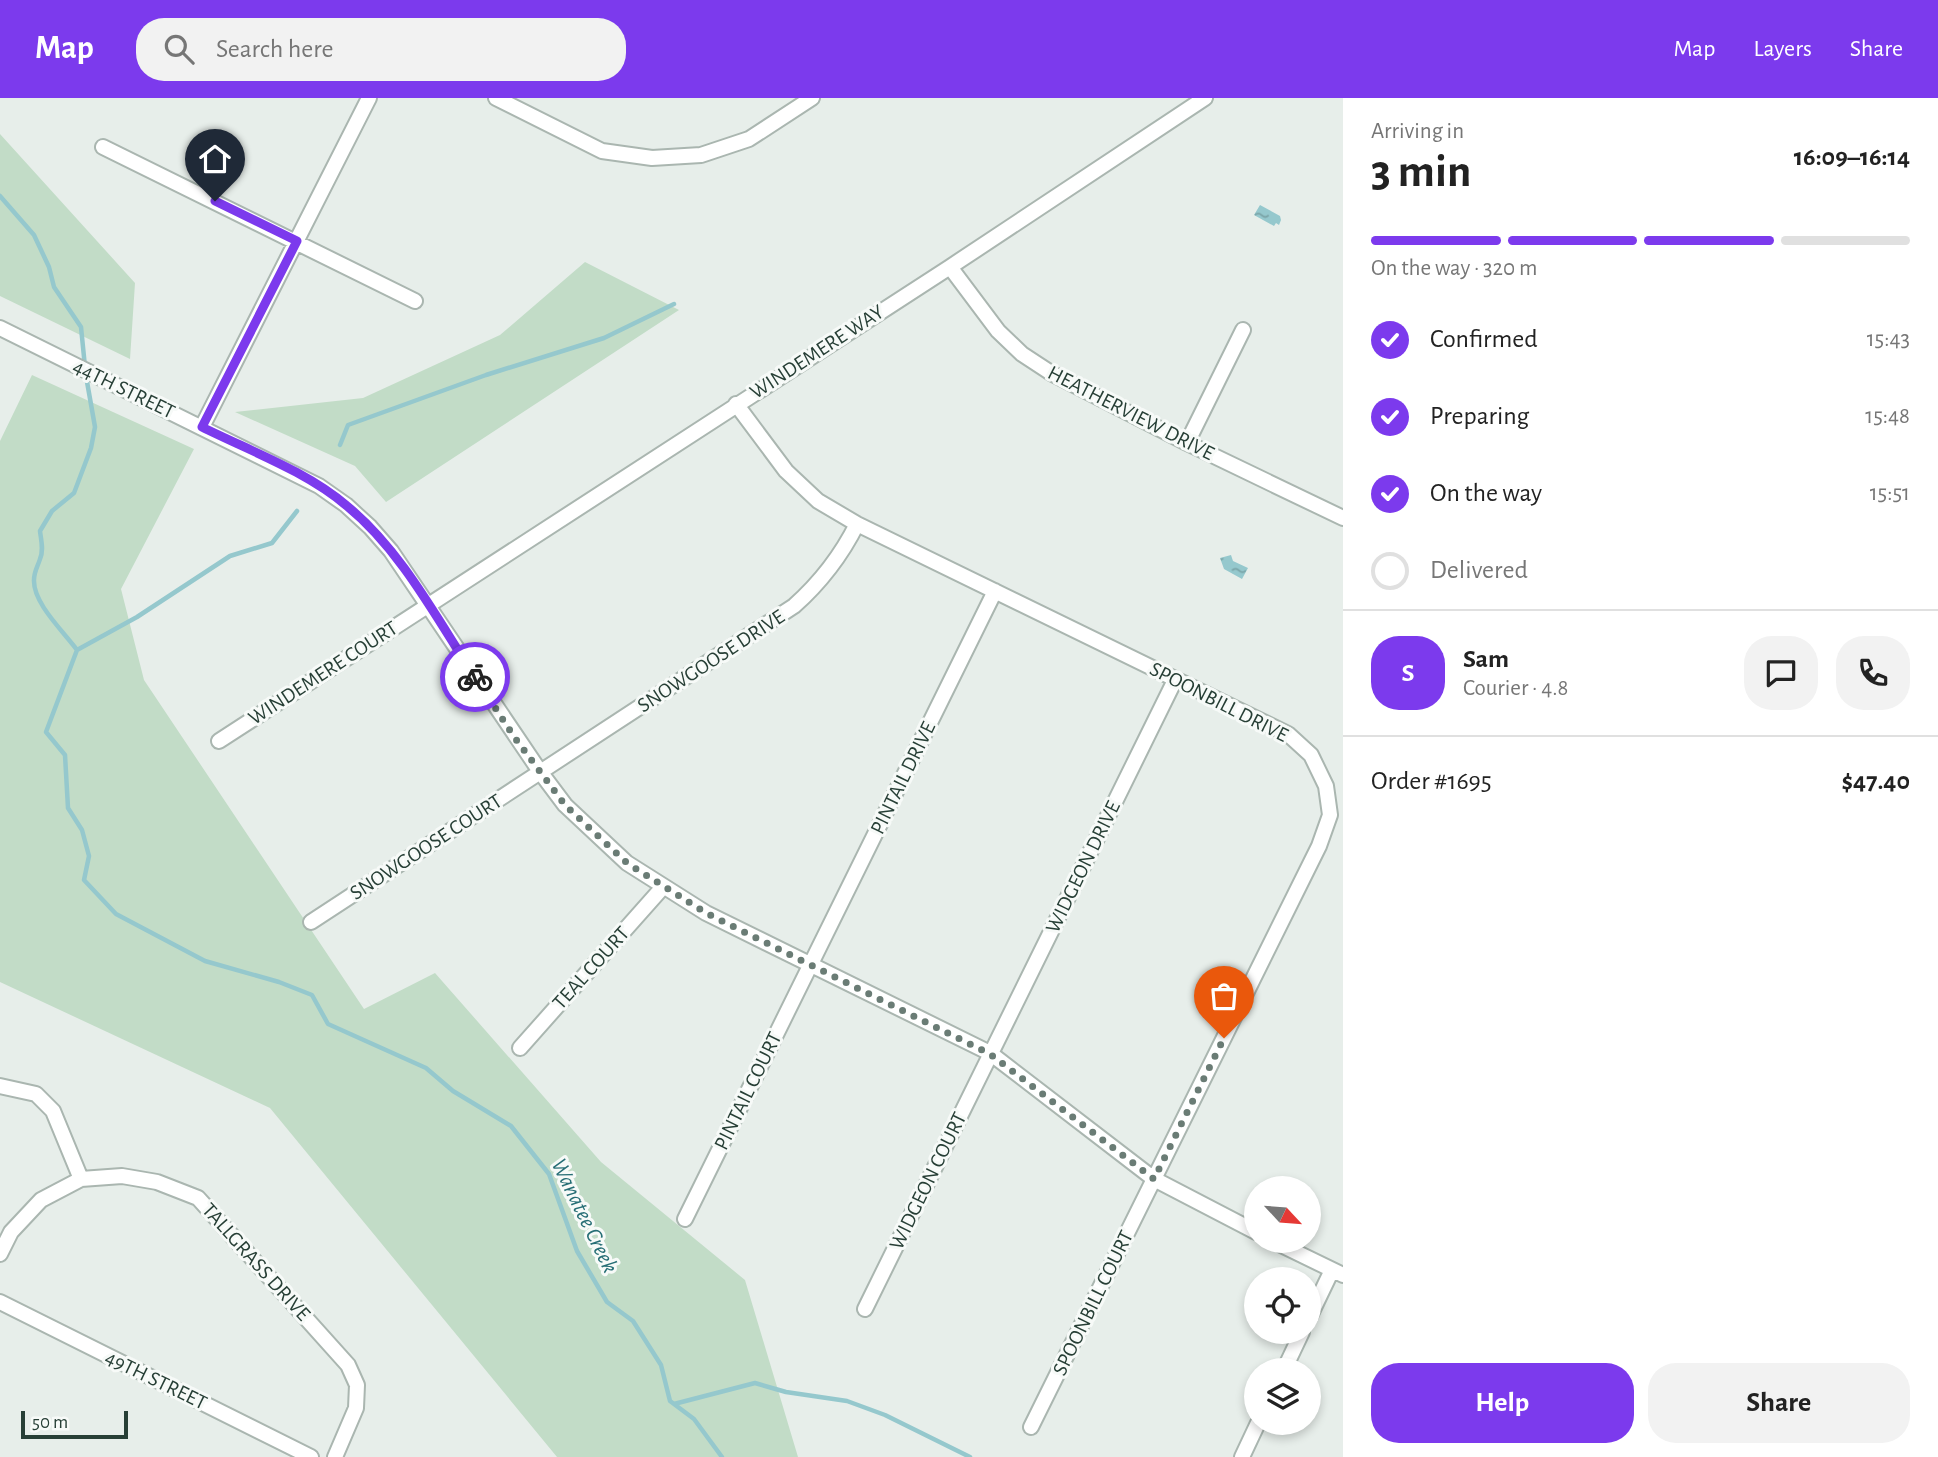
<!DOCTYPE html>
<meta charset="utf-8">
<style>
body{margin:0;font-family:"Alegreya Sans",sans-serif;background:#f2f2f2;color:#222;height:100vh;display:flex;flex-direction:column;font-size:26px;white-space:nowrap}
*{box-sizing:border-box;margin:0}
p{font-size:23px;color:#767676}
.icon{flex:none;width:38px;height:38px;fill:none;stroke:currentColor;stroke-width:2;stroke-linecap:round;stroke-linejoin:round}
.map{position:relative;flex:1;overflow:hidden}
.panel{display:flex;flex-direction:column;background:#fff;width:595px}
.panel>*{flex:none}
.needle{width:46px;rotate:116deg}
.fabs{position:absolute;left:1244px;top:1078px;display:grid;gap:14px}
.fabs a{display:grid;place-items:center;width:77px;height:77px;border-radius:50%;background:#fff;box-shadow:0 4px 10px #0003;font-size:35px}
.scale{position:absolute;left:21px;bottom:18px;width:107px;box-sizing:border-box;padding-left:7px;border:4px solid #273f36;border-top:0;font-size:19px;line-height:24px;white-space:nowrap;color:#273f36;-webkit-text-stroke:5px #f7faf8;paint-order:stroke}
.pin{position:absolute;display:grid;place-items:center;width:60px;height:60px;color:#fff;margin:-72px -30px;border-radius:50% 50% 50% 0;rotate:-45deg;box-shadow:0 0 7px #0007}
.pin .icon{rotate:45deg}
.courier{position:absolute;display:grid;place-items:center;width:70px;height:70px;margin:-35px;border:5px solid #7c3aed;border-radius:50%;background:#fff;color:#222;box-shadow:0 2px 9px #0007}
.overview em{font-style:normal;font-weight:700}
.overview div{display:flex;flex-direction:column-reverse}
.overview{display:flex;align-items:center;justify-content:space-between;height:119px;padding:0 28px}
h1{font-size:46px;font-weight:700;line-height:52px}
.bar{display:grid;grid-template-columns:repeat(4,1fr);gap:10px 7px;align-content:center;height:84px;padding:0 28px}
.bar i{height:9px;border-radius:5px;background:#e0e0e0}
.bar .current{background:#7c3aed}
.bar p{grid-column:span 4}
.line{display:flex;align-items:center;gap:18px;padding:0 28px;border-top:2px solid #e0e0e0}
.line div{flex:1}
.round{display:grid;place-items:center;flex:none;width:74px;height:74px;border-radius:28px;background:#f2f2f2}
ol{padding:0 28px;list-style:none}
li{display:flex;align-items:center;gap:21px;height:77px}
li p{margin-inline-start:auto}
li .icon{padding:7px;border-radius:50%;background:#7c3aed;color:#fff;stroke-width:4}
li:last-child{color:#767676}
li i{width:38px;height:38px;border:4px solid #e0e0e0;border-radius:50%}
.cta{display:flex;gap:14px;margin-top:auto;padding:14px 28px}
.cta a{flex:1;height:80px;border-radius:28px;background:#7c3aed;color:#fff;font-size:28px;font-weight:700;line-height:80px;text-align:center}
.cta a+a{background:#f2f2f2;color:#222}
header{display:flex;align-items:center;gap:42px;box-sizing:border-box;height:98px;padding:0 35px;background:#7c3aed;color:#fff}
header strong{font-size:33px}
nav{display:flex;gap:38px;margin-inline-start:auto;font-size:24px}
.search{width:490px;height:63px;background:#f2f2f2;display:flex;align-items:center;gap:18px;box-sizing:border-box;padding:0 24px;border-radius:28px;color:#767676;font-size:26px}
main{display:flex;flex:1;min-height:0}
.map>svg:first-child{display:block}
.green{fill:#c2dcc7}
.water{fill:url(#water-ripples)}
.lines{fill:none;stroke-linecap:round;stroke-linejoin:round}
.stream{stroke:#95c8cd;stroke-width:4.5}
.minor-casing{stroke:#aab6b0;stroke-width:18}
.minor{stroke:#fff;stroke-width:14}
.done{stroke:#6a7c75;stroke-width:7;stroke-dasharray:0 12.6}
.route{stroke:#7c3aed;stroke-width:9}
.labels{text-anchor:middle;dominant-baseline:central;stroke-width:6;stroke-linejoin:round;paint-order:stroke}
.street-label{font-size:21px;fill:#273f36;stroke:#f7faf8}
.water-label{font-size:23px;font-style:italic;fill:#266e75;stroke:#f7faf8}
</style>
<header>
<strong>Map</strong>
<div class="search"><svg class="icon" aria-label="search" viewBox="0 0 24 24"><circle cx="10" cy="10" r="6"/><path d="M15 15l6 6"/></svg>Search here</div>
<nav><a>Map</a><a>Layers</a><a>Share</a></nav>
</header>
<main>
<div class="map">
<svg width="1343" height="1359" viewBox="0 0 1343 1359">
<defs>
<pattern id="water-ripples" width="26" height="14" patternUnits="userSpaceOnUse" patternTransform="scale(1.75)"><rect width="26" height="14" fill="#95c8cd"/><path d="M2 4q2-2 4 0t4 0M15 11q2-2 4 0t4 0" fill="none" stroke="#7aa4a7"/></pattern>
</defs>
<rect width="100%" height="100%" fill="#e7eeea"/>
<path class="green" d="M 0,36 L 135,185 L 130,261 L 0,198 Z
M 585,164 L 679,212 L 386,404 L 355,368 L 235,314 L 363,300 L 500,237 Z
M 32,277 L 194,351 L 121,491 L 144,582 L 364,911 L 435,875 L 601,1064 L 745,1182 L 798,1359 L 557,1359 L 270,1010 L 0,884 L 0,343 Z"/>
<path class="water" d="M 1260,107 L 1280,118 L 1281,122 L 1279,127 L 1276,125 L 1274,128 L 1254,117 Z
M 1231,457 L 1233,463 L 1248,470 L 1242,481 L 1224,471 L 1220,460 Z"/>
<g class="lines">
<path class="stream" d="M 0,98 L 34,137 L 49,169 L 54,189 L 81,229 L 85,269
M 86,278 L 95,329 L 91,350 L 74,395 L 52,413 L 40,433 C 41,442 44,452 40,461 C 38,468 34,473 34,482 C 33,505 63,533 77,552 L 46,634 L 65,657 L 68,710 L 82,732 L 89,758 L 84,782 L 116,816 L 205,863 L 279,884 L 312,897 L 328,926 L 426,970 L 453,993 L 511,1028 L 549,1076 L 577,1153 L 607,1204 L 633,1223 L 661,1267 L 670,1303 L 694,1321 L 722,1359
M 340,347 L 348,327 L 486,277 L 604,240 L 674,206
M 77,552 L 137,519 L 230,458 L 272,445 L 297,413
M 674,1306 L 755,1285 L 786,1294 L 847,1303 L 885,1317 L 970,1359"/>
<defs>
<path id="minor" d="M 496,0 L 602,53 L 652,60 L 701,57 L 749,41 L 812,0
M 103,49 L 415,203
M 950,169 L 998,233 L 1022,256 L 1051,275 L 1187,345 L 1343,420
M 0,230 L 319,388 L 346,407 L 370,429 L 391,453 L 541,675 L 565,707 L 627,765 L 706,815 L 990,955 L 1154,1081 L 1256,1134
M 736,306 L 786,373 L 818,403 L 857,426 L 1288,636 L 1311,657 L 1326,688 L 1330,717 L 1319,748 L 1031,1329
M 202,329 L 369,0
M 1187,345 L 1243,232
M 219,643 L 950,169 L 1205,0
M 311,824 L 794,508 C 821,484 841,458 857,426
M 520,950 L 663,789
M 0,988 L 36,996 L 53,1013 L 81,1081
M 685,1121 L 995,493
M 1273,1143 L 1343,1177
M 0,1156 L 11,1134 L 41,1102 L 81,1081 L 122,1078 L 157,1084 L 198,1100 L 348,1267 L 357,1287 L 356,1310 L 335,1359
M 0,1204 L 311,1359
M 865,1211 L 1175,582
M 1309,1220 L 1332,1172
M 1284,1272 L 1302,1234
M 1242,1359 L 1258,1325"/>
</defs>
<use href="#minor" class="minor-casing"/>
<use href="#minor" class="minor"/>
</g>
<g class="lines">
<path class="done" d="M 475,579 L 515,640 L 565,707 L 627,765 L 706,815 L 990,956 L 1154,1081 L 1224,940"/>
<path class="route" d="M 215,103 L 297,143 L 202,329 C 250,353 306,373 347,408 C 401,452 437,521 475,579"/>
</g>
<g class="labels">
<g class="street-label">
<text transform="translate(817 254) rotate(-33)">WINDEMERE WAY</text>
<text transform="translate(124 291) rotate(26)">44TH STREET</text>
<text transform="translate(1131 315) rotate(27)">HEATHERVIEW DRIVE</text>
<text transform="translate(711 563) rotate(-33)">SNOWGOOSE DRIVE</text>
<text transform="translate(323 575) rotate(-33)">WINDEMERE COURT</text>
<text transform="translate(1219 604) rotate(27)">SPOONBILL DRIVE</text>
<text transform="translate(903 680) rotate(-64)">PINTAIL DRIVE</text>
<text transform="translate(426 749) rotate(-33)">SNOWGOOSE COURT</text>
<text transform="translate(1083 769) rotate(-64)">WIDGEON DRIVE</text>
<text transform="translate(591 870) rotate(-48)">TEAL COURT</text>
<text transform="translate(748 993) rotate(-64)">PINTAIL COURT</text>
<text transform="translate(928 1083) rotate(-64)">WIDGEON COURT</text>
<text transform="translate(256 1164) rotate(48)">TALLGRASS DRIVE</text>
<text transform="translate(1093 1205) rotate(-64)">SPOONBILL COURT</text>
<text transform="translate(156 1282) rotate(26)">49TH STREET</text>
</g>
<g class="water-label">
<text transform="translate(584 1118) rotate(64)">Wanatee Creek</text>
</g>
</g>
</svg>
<div class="fabs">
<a><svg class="needle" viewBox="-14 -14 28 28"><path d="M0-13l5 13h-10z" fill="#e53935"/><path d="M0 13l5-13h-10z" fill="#767676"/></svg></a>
<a><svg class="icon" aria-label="locate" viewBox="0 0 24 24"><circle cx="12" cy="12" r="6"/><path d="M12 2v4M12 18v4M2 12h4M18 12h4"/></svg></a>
<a><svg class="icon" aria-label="layers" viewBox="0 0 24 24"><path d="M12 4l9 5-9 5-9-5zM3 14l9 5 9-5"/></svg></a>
</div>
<div class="scale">50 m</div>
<div class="pin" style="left:1224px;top:940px;background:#ea580c"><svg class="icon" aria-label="bag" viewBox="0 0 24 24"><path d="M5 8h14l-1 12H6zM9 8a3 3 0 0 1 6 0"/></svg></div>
<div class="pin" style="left:215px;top:103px;background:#1f2937"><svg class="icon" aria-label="home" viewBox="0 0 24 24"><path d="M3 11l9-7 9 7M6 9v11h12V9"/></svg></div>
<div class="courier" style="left:475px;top:579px"><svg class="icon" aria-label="bike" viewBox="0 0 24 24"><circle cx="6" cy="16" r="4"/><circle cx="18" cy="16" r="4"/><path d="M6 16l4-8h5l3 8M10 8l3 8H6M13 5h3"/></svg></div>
</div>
<section class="panel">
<div class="overview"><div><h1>3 min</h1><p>Arriving in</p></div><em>16:09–16:14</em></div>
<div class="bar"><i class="current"></i><i class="current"></i><i class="current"></i><i></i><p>On the way · 320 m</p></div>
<ol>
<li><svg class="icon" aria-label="check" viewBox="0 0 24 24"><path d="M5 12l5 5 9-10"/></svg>Confirmed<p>15:43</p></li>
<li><svg class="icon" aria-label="check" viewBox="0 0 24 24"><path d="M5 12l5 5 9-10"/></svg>Preparing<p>15:48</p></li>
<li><svg class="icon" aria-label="check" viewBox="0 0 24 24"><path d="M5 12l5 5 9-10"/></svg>On the way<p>15:51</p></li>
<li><i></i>Delivered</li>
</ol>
<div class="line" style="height:126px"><b class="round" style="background:#7c3aed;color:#fff">S</b><div><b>Sam</b><p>Courier · 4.8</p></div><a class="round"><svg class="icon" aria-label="chat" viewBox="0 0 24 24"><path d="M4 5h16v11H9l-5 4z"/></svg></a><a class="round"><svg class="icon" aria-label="phone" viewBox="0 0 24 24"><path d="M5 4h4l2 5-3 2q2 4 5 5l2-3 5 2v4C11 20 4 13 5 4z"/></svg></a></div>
<div class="line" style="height:91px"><div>Order #1695</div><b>$47.40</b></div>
<div class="cta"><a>Help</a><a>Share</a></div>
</section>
</main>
